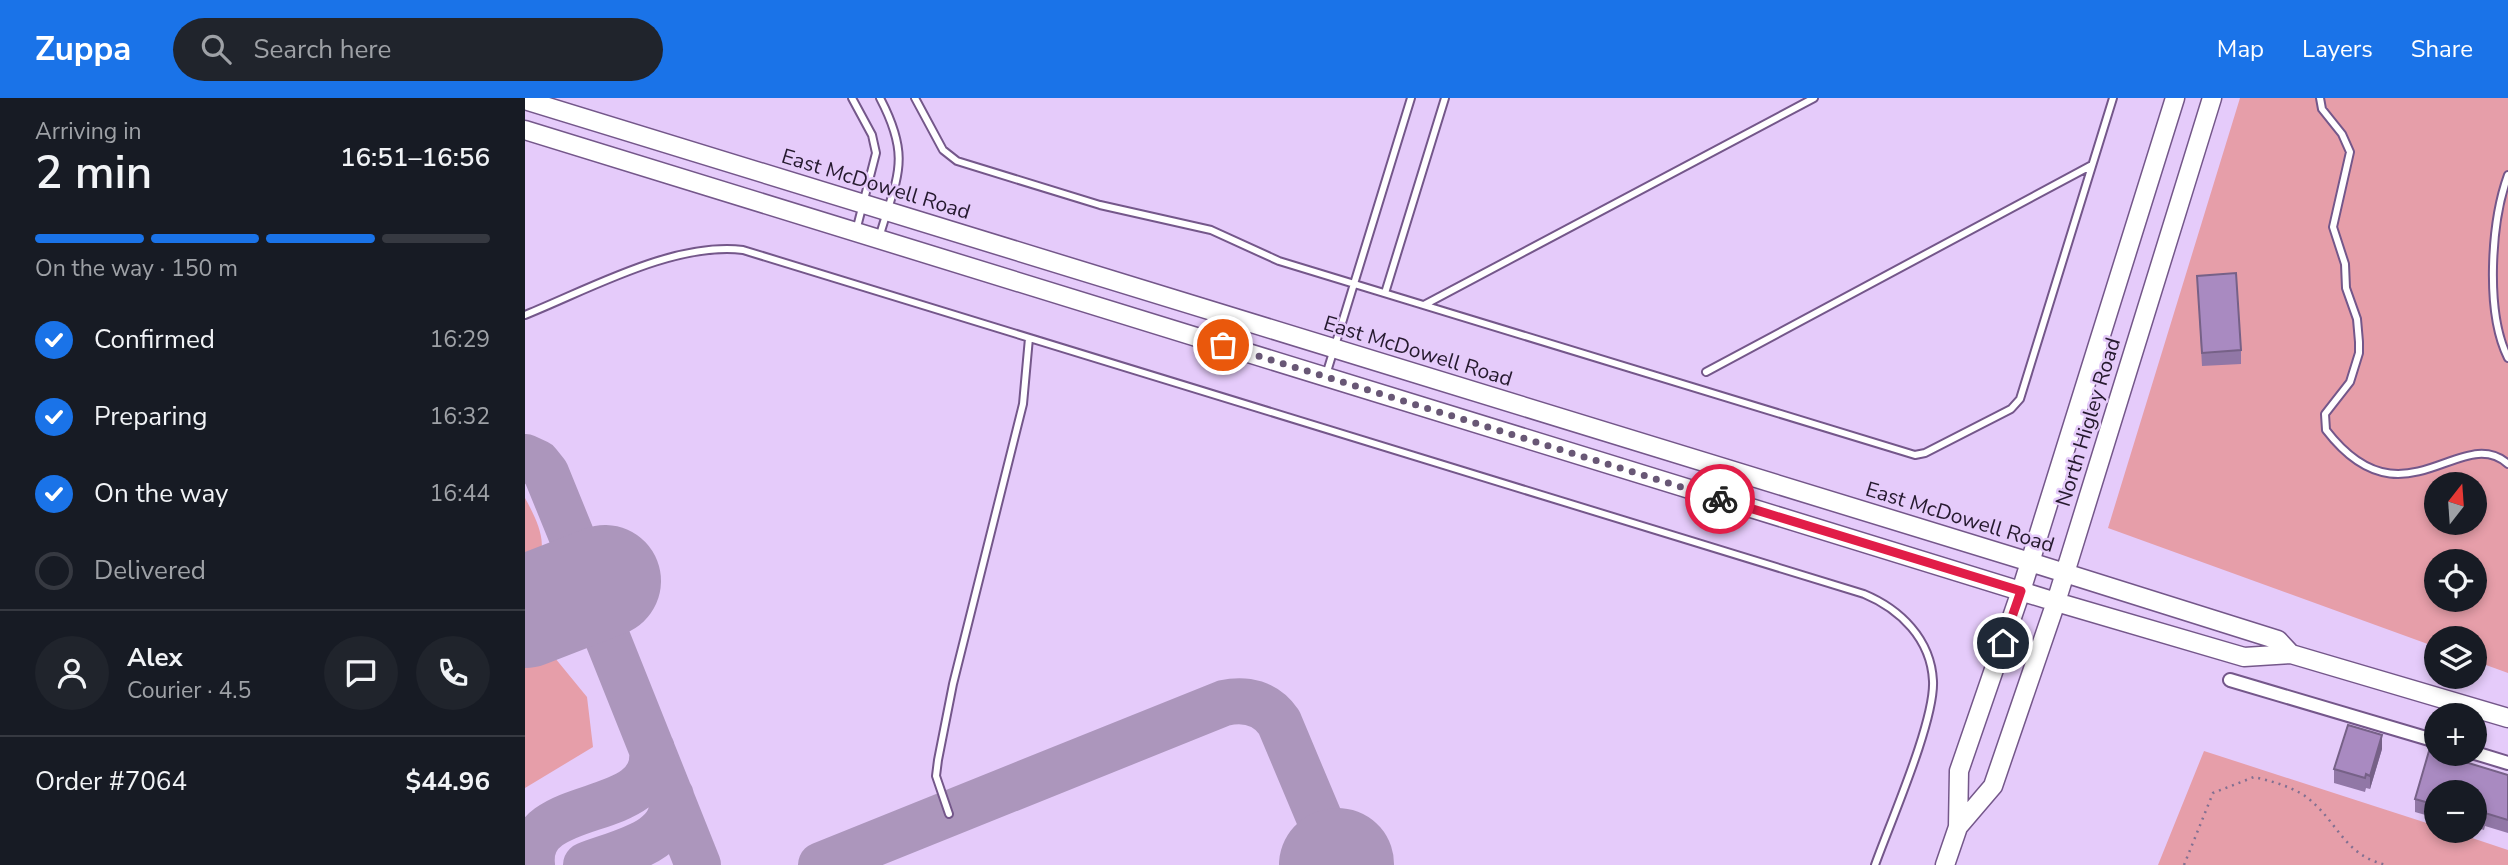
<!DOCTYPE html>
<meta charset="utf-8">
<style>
body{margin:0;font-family:"Nunito Sans",sans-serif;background:#20242c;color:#f1f3f6;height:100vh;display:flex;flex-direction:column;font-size:26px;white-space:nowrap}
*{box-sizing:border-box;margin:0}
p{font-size:23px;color:#9ea1a6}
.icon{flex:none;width:38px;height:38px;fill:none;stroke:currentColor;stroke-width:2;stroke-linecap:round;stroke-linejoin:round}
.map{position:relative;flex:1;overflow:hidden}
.side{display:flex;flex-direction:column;background:#171b24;width:525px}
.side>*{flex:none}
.needle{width:46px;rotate:17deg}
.buttons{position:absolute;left:1899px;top:374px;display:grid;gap:14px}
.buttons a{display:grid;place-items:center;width:63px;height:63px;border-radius:50%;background:#171b24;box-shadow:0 4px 10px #0003;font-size:35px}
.pin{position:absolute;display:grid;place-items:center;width:60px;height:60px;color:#fff;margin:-30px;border:4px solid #fff;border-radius:50%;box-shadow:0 2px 7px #0007}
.courier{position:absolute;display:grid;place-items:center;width:70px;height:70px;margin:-35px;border:5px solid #e11d48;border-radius:50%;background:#fff;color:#222;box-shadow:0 2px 9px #0007}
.head em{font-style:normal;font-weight:600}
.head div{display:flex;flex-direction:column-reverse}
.head{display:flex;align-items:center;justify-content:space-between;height:119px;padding:0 35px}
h1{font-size:46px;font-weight:600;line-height:52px}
.bar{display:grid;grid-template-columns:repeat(4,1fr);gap:10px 7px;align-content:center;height:84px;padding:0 35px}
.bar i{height:9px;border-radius:5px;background:#363941}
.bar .current{background:#1a73e8}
.bar p{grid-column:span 4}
.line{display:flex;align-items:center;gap:18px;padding:0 35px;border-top:2px solid #363941}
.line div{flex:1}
.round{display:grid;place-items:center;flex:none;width:74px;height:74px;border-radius:37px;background:#20242c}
ol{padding:0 35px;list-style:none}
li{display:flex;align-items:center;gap:21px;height:77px}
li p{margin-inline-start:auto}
li .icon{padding:7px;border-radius:50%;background:#1a73e8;color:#fff;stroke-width:4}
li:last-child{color:#9ea1a6}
li i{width:38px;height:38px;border:4px solid #363941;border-radius:50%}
header{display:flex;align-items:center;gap:42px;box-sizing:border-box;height:98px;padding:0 35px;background:#1a73e8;color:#fff}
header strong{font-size:33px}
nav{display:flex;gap:38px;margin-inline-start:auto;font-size:24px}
.search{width:490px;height:63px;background:#20242c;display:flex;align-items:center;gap:18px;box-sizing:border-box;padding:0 24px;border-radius:38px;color:#9ea1a6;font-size:26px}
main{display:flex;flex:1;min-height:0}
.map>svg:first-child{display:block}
.green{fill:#e69ea9;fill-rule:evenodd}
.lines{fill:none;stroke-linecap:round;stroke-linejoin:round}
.taxiway{stroke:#ac96bc;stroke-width:46}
.runway{stroke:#ac96bc;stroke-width:112}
.service-casing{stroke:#74578a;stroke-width:10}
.minor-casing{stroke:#74578a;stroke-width:16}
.secondary-casing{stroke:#74578a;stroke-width:21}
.path{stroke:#827091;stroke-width:2.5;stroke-dasharray:2 5;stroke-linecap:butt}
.service{stroke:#fff;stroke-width:6}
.minor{stroke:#fff;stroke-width:12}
.secondary{stroke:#fff;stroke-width:18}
.wall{fill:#9177a6}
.shaded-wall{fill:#766187}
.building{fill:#a98ac1;stroke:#766187;stroke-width:2}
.done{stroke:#685775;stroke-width:7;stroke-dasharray:0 12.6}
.route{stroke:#e11d48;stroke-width:9}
.labels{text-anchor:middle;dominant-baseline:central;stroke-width:5;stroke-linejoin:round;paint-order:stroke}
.street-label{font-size:21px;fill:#25192e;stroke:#e5cbfa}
</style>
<header>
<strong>Zuppa</strong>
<div class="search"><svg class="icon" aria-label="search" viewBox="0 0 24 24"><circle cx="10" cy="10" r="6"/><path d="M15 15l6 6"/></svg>Search here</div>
<nav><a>Map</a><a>Layers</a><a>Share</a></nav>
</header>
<main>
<section class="side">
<div class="head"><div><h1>2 min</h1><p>Arriving in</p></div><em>16:51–16:56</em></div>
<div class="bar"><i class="current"></i><i class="current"></i><i class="current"></i><i></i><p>On the way · 150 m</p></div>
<ol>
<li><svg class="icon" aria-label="check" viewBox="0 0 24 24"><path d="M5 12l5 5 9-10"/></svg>Confirmed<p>16:29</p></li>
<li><svg class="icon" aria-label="check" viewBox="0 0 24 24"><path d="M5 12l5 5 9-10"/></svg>Preparing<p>16:32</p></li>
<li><svg class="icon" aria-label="check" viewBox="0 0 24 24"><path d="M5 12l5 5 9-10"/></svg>On the way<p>16:44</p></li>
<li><i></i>Delivered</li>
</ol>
<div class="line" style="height:126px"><a class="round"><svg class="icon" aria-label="person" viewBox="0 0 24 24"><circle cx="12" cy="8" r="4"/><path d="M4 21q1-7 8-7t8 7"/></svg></a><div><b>Alex</b><p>Courier · 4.5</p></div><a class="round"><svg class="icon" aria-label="chat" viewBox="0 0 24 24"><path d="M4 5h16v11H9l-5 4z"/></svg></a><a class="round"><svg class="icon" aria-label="phone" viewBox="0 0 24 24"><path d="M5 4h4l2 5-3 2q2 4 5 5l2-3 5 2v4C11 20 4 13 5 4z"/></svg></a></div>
<div class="line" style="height:91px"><div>Order #7064</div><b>$44.96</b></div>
</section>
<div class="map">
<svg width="1983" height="767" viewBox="0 0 1983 767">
<rect width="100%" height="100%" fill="#e5cbfa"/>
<path class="green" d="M 1715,0 L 1983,0 L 1983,575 L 1950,563 L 1950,541 L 1911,541 L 1911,549 L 1583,430 ZM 1911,387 L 1950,387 L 1950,425 L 1911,425 ZM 1911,464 L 1950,464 L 1950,502 L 1911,502 Z
M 0,400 C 12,422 31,458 0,472 Z
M 30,560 L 62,599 L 68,649 L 0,690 L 0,562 Z
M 1679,653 L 1911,728 L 1911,733 L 1926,733 L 1983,752 L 1983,767 L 1633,767 Z"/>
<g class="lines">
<path class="taxiway" d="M 0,359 L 13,365 L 21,375 L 67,488
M 62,489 L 173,767
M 7,767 C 0,694 135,726 127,651
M 61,767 C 93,754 155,744 146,698
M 296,767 L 699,605 C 721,600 741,605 754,624 L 814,767"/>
<path class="runway" d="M 0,514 L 80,483
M 810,767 L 813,766"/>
<defs>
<path id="service" d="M 327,0 L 347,37 L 351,55 L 331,133
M 390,0 L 418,52 L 432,63 L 575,107 L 686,132 L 754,163 L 1390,357 L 1400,355 L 1486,311 L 1495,301 L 1588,0
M 1795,0 L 1797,11 L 1817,36 L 1825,54 L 1808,129 L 1820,166 L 1821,190 L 1832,221 L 1834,244 L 1834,255 L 1825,284 L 1800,316 L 1801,332 C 1878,432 1936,324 1983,366
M 1983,77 C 1966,124 1960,214 1983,260
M 354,140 C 372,78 387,61 355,0
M 860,195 L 920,0
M 899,207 L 1289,0
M 0,217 C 65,191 148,144 218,152 L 1339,496 C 1375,511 1406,541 1408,583 C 1410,623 1365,725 1350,767
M 1181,274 L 1567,67
M 801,277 L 886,0
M 424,716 L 411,678 L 413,662 L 428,586 L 498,306 L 504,240"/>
<path id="minor" d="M 1705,582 L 1911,643
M 1950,655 L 1983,665"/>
<path id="secondary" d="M 0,2 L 1505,464 L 1753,542 L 1766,556
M 0,32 L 1531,504 L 1719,559 L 1766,556 L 1983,620
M 1433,729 L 1468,688 L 1531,504 L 1687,0
M 1420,767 L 1433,729 L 1434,673 L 1496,493 L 1650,0"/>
</defs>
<use href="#service" class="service-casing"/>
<use href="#minor" class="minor-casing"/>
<use href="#secondary" class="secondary-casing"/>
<path class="path" d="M 1659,767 L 1688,695 L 1729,679 C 1746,683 1765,688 1780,698 C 1813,722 1818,758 1862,767"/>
<use href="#service" class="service"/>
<use href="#minor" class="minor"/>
<use href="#secondary" class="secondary"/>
</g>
<path class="wall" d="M 1672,178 L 1716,252 L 1716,266 L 1677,268 Z
M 1857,651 L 1845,691 L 1841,690 L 1840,694 L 1809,685 L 1809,671 Z
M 1904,653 L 1983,677 L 1983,735 L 1960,728 L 1959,732 L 1950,729 L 1950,695 L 1911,695 L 1911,720 L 1890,714 L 1890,701 Z"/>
<path class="shaded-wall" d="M 1857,637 L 1857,651 L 1845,691 L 1845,678 Z"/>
<path class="building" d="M 1711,175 L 1716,252 L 1677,255 L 1672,178 Z
M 1823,627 L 1857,637 L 1845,678 L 1841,676 L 1840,680 L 1809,671 Z
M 1904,653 L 1983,677 L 1983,722 L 1960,715 L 1959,718 L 1950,716 L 1950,695 L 1911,695 L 1911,707 L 1890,701 Z"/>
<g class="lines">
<path class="done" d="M 698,247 L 1195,401"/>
<path class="route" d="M 1195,401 L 1496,493 L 1478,545"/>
</g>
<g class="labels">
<g class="street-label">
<text transform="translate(351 86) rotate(17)">East McDowell Road</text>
<text transform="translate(893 253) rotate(17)">East McDowell Road</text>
<text transform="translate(1563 324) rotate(-73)">North Higley Road</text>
<text transform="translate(1435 419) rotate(17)">East McDowell Road</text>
</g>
</g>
</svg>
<div class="buttons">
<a><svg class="needle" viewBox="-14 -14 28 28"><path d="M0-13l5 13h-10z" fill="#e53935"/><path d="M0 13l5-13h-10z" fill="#9ea1a6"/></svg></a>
<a><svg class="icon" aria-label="locate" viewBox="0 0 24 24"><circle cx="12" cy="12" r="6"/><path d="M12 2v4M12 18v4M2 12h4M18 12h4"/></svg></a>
<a><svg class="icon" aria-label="layers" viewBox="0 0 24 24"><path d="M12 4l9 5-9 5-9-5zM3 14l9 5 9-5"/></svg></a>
<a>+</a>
<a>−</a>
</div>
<div class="pin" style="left:698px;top:247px;background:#ea580c"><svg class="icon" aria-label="bag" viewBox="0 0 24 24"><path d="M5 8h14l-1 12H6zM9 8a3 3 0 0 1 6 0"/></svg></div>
<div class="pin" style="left:1478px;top:545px;background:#1f2937"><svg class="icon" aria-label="home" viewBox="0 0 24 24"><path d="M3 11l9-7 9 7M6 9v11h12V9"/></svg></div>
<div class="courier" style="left:1195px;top:401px"><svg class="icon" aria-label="bike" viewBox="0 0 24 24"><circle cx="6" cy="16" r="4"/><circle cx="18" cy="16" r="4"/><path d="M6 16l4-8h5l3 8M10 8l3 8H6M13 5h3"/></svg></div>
</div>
</main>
